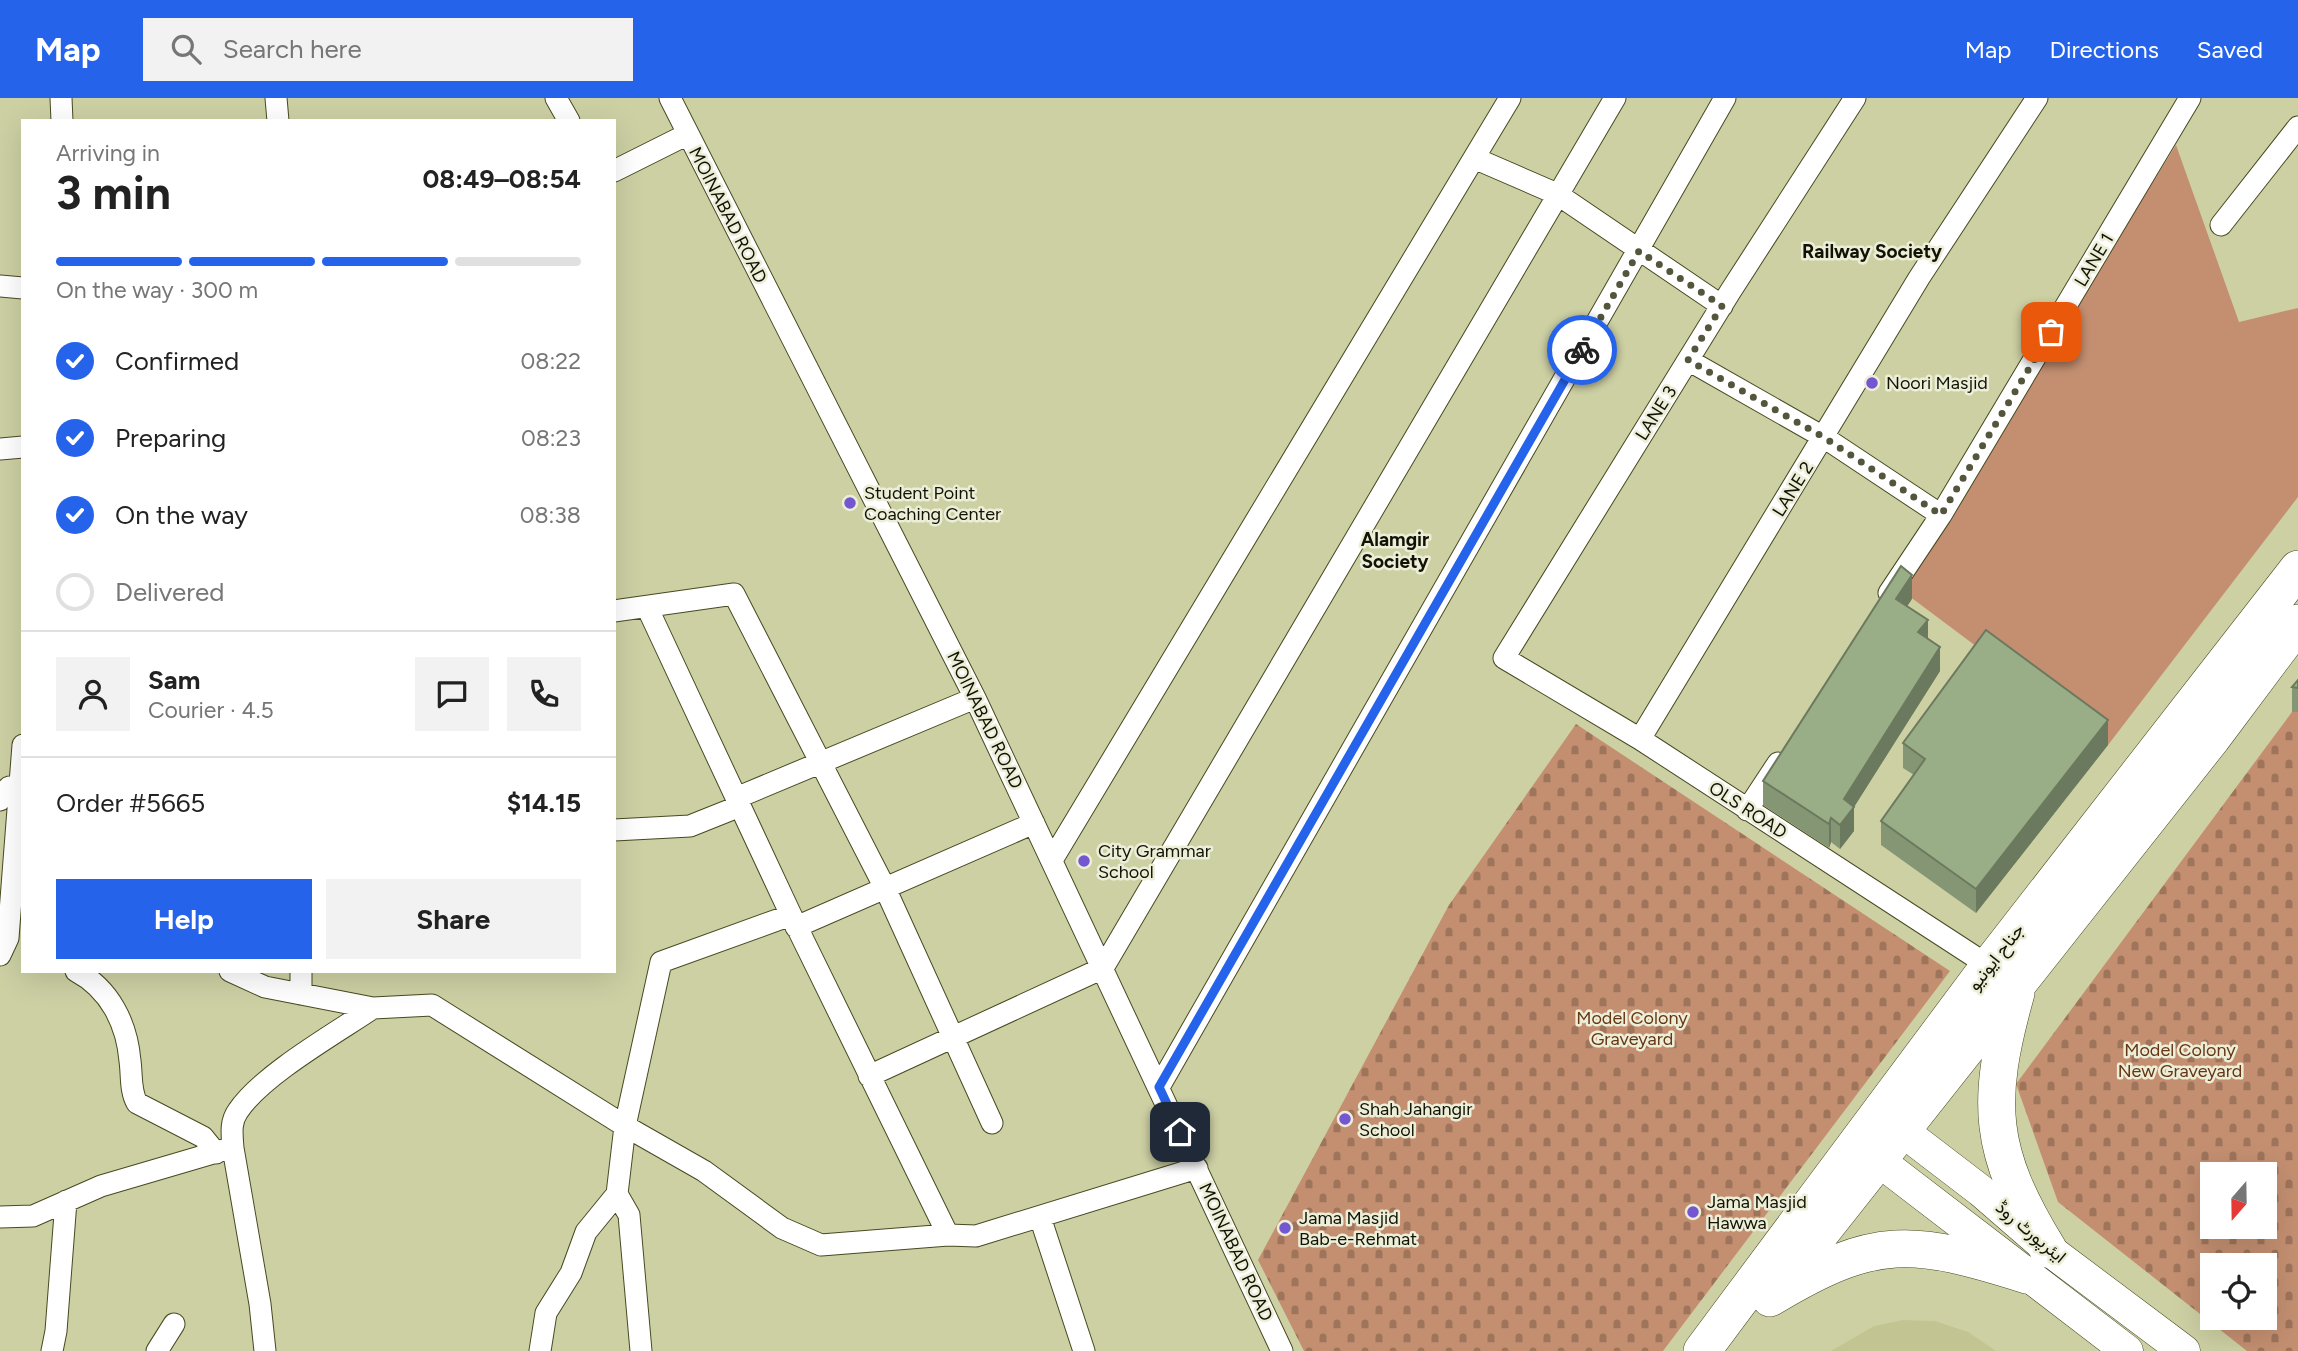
<!DOCTYPE html>
<meta charset="utf-8">
<style>
body{margin:0;font-family:Figtree,Vazirmatn,sans-serif;background:#f2f2f2;color:#222;height:100vh;display:flex;flex-direction:column;font-size:26px;white-space:nowrap}
*{box-sizing:border-box;margin:0}
p{font-size:23px;color:#767676}
.icon{flex:none;width:38px;height:38px;fill:none;stroke:currentColor;stroke-width:2;stroke-linecap:round;stroke-linejoin:round}
.map{position:relative;flex:1;overflow:hidden}
.side{position:absolute;left:21px;top:21px;width:595px;height:854px;display:flex;flex-direction:column;background:#fff;border-radius:0px;box-shadow:0 7px 28px #0002}
.side>*{flex:none}
.needle{width:46px;rotate:200deg}
.controls{position:absolute;left:2200px;top:1064px;display:grid;gap:14px}
.controls a{display:grid;place-items:center;width:77px;height:77px;border-radius:0px;background:#fff;box-shadow:0 7px 28px #0002;font-size:35px}
.pin{position:absolute;display:grid;place-items:center;width:60px;height:60px;color:#fff;margin:-30px;border-radius:14px;box-shadow:0 4px 10px #0006}
.courier{position:absolute;display:grid;place-items:center;width:70px;height:70px;margin:-35px;border:5px solid #2563eb;border-radius:50%;background:#fff;color:#222;box-shadow:0 2px 9px #0007}
.headline em{font-style:normal;font-weight:700}
.headline div{display:flex;flex-direction:column-reverse}
.headline{display:flex;align-items:center;justify-content:space-between;height:119px;padding:0 35px}
h1{font-size:46px;font-weight:700;line-height:52px}
.bar{display:grid;grid-template-columns:repeat(4,1fr);gap:10px 7px;align-content:center;height:84px;padding:0 35px}
.bar i{height:9px;border-radius:5px;background:#e0e0e0}
.bar .on{background:#2563eb}
.bar p{grid-column:span 4}
.line{display:flex;align-items:center;gap:18px;padding:0 35px;border-top:2px solid #e0e0e0}
.line div{flex:1}
.round{display:grid;place-items:center;flex:none;width:74px;height:74px;border-radius:0px;background:#f2f2f2}
ol{padding:0 35px;list-style:none}
li{display:flex;align-items:center;gap:21px;height:77px}
li p{margin-inline-start:auto}
li .icon{padding:7px;border-radius:50%;background:#2563eb;color:#fff;stroke-width:4}
li:last-child{color:#767676}
li i{width:38px;height:38px;border:4px solid #e0e0e0;border-radius:50%}
.action{display:flex;gap:14px;margin-top:auto;padding:14px 35px}
.action a{flex:1;height:80px;border-radius:0px;background:#2563eb;color:#fff;font-size:28px;font-weight:700;line-height:80px;text-align:center}
.action a+a{background:#f2f2f2;color:#222}
header{display:flex;align-items:center;gap:42px;box-sizing:border-box;height:98px;padding:0 35px;background:#2563eb;color:#fff}
header strong{font-size:33px}
nav{display:flex;gap:38px;margin-inline-start:auto;font-size:24px}
.search{width:490px;height:63px;background:#f2f2f2;display:flex;align-items:center;gap:18px;box-sizing:border-box;padding:0 24px;border-radius:0px;color:#767676;font-size:26px}
.map>svg:first-child{display:block}
.built{fill:#c2c592}
.grass{fill:#c48f71}
.cemetery{fill:url(#cemetery-stones);fill-rule:evenodd}
.lines{fill:none;stroke-linecap:round;stroke-linejoin:round}
.minor-casing{stroke:#484921;stroke-width:23}
.secondary-casing{stroke:#484921;stroke-width:33}
.trunk-casing{stroke:#484921;stroke-width:38}
.minor{stroke:#fff;stroke-width:21}
.secondary{stroke:#fff;stroke-width:32}
.trunk{stroke:#fff;stroke-width:37}
.wall{fill:#849674}
.shaded-wall{fill:#6b7a5e}
.building{fill:#99ae87;stroke:#6b7a5e;stroke-width:2}
.done{stroke:#53553c;stroke-width:7;stroke-dasharray:0 12.6}
.route{stroke:#2563eb;stroke-width:9}
.poi-dot{fill:#7456d0;stroke:#edeed8;stroke-width:2.5}
.labels{text-anchor:middle;dominant-baseline:central;stroke-width:5;stroke-linejoin:round;paint-order:stroke}
.street-label{font-size:18px;fill:#121304;stroke:#edeed8}
.poi-label{font-size:18px;fill:#121304;stroke:#edeed8;text-anchor:start}
.park-label{font-size:18px;fill:#663514;stroke:#edeed8}
.neighbourhood-label{font-size:19px;font-weight:bold;fill:#121304;stroke:#edeed8}
</style>
<header>
<strong>Map</strong>
<div class="search"><svg class="icon" aria-label="search" viewBox="0 0 24 24"><circle cx="10" cy="10" r="6"/><path d="M15 15l6 6"/></svg>Search here</div>
<nav><a>Map</a><a>Directions</a><a>Saved</a></nav>
</header>
<div class="map">
<svg width="2298" height="1253" viewBox="0 0 2298 1253">
<defs>
<pattern id="cemetery-stones" width="16" height="16" patternUnits="userSpaceOnUse" patternTransform="scale(1.75)"><rect width="16" height="16" fill="#c48f71"/><path d="M2 7V4a2 2 0 0 1 4 0v3zM10 15v-3a2 2 0 0 1 4 0v3z" fill="#9e745b"/></pattern>
</defs>
<rect width="100%" height="100%" fill="#cdd0a3"/>
<path class="built" d="M 1903,1222 L 1935,1223 L 1968,1234 L 1996,1253 L 1831,1253 L 1874,1228 Z"/>
<path class="grass" d="M 2176,47 L 2239,224 L 2298,210 L 2298,399 L 2108,647 L 1901,492 Z"/>
<path class="cemetery" d="M 2292,614 L 2298,614 L 2298,1253 L 2247,1253 L 2058,1104 L 2016,986 ZM 2212,1076 L 2264,1076 L 2264,1129 L 2212,1129 ZM 2212,1167 L 2264,1167 L 2264,1220 L 2212,1220 Z
M 1576,626 L 1950,873 L 1663,1253 L 1304,1253 L 1258,1162 L 1449,807 Z"/>
<g class="lines">
<defs>
<path id="minor" d="M 61,0 L 62,23
M 276,0 L 278,23
M 556,0 L 569,23
M 670,0 L 975,600 L 1282,1253
M 1855,0 L 1730,194 L 1504,560 L 1640,641 L 1989,868
M 1474,60 L 1557,96 L 1722,208
M 614,73 L 688,36
M 2221,127 L 2298,29
M 0,188 L 23,190
M 1688,262 L 1825,340 L 1941,417
M 0,351 L 23,349
M 1889,495 L 1941,417 L 2190,0
M 647,509 L 791,817 L 948,1137
M 614,513 L 734,496 L 885,790 L 992,1025
M 1640,641 L 1919,180 L 2037,0
M 736,700 L 975,600
M 0,702 L 9,689
M 1747,712 L 1778,665
M 614,732 L 690,728 L 740,708
M 1052,762 L 1510,0
M 796,829 L 1034,725
M 0,857 L 8,840 L 23,647
M 76,873 C 110,891 127,926 130,963 C 132,977 130,993 137,1005 L 203,1039 L 216,1055
M 230,873 L 265,889 L 373,910 L 432,907 L 625,1028 L 704,1073 L 782,1130 L 821,1147 L 948,1137 L 976,1138 L 1197,1070
M 301,896 L 301,873
M 869,978 L 1103,870 L 1615,0
M 1159,989 L 1725,0
M 617,1096 L 629,1117 L 641,1253
M 0,1119 L 33,1118 L 101,1088 L 227,1051
M 1040,1119 L 1084,1253
M 52,1253 L 56,1233 L 66,1103
M 157,1253 L 174,1226
M 265,1253 L 260,1206 L 233,1050 C 232,1036 230,1024 238,1013 C 262,977 336,935 373,910
M 540,1253 L 546,1215 L 571,1175 L 586,1134 L 617,1096 L 625,1028 L 661,864 L 791,817"/>
<path id="secondary" d="M 1883,1018 L 1981,1093 L 2048,1151 L 2184,1253
M 1878,1062 L 2127,1253"/>
<path id="trunk" d="M 2016,895 C 1985,1005 1988,1053 2048,1151
M 1800,1161 L 2212,640 L 2298,525
M 1770,1200 C 1876,1136 1912,1141 2027,1177
M 1702,1253 L 1989,868 L 2298,471"/>
</defs>
<use href="#minor" class="minor-casing"/>
<use href="#secondary" class="secondary-casing"/>
<use href="#trunk" class="trunk-casing"/>
<use href="#minor" class="minor"/>
<use href="#secondary" class="secondary"/>
<use href="#trunk" class="trunk"/>
</g>
<path class="wall" d="M 1912,501 L 1907,508 L 1928,540 L 1940,573 L 1854,709 L 1854,733 L 1840,751 L 1831,744 L 1829,750 L 1763,707 L 1763,683 Z
M 2298,582 L 2298,614 L 2292,614 L 2292,589 Z
M 1903,645 L 2108,647 L 1976,815 L 1881,747 L 1881,723 L 1914,677 L 1903,670 Z"/>
<path class="shaded-wall" d="M 1912,477 L 1912,501 L 1896,525 L 1896,501 Z
M 1928,522 L 1928,546 L 1918,534 Z
M 1940,549 L 1940,573 L 1854,709 L 1854,733 L 1840,751 L 1840,727 L 1844,701 Z
M 2108,622 L 2108,647 L 1976,815 L 1976,791 Z
M 1831,720 L 1831,744 L 1829,750 L 1829,726 Z"/>
<path class="building" d="M 1901,468 L 1912,477 L 1896,501 L 1928,522 L 1918,534 L 1940,549 L 1844,701 L 1854,709 L 1840,727 L 1831,720 L 1829,726 L 1763,683 Z
M 1986,532 L 2108,622 L 1976,791 L 1881,723 L 1925,661 L 1903,645 Z
M 2298,582 L 2298,590 L 2292,589 Z"/>
<g class="lines">
<path class="done" d="M 1582,252 L 1639,153 L 1722,208 L 1688,262 L 1825,340 L 1941,417 L 2051,234"/>
<path class="route" d="M 1180,1034 L 1159,989 L 1582,252"/>
</g>
<g class="poi-dot">
<circle cx="1872" cy="285" r="7"/>
<circle cx="850" cy="405" r="7"/>
<circle cx="1084" cy="763" r="7"/>
<circle cx="1345" cy="1021" r="7"/>
<circle cx="1693" cy="1114" r="7"/>
<circle cx="1285" cy="1130" r="7"/>
</g>
<g class="labels">
<g class="street-label">
<text transform="translate(728 117) rotate(63)">MOINABAD ROAD</text>
<text transform="translate(2094 162) rotate(-59)">LANE 1</text>
<text transform="translate(1656 315) rotate(-58)">LANE 3</text>
<text transform="translate(1793 391) rotate(-58)">LANE 2</text>
<text transform="translate(985 622) rotate(64)">MOINABAD ROAD</text>
<text transform="translate(1748 712) rotate(33)">OLS ROAD</text>
<text transform="translate(1996 859) rotate(-52)">جناح ایونیو</text>
<text transform="translate(2031 1134) rotate(40)">ایئرپورٹ روڈ</text>
<text transform="translate(1236 1154) rotate(65)">MOINABAD ROAD</text>
</g>
<g class="poi-label">
<text x="1886" y="285">Noori Masjid</text>
<text x="864" y="395">Student Point<tspan x="864" dy="21">Coaching Center</tspan></text>
<text x="1098" y="753">City Grammar<tspan x="1098" dy="21">School</tspan></text>
<text x="1359" y="1011">Shah Jahangir<tspan x="1359" dy="21">School</tspan></text>
<text x="1707" y="1104">Jama Masjid<tspan x="1707" dy="21">Hawwa</tspan></text>
<text x="1299" y="1120">Jama Masjid<tspan x="1299" dy="21">Bab-e-Rehmat</tspan></text>
</g>
<g class="park-label">
<text x="1632" y="920">Model Colony<tspan x="1632" dy="21">Graveyard</tspan></text>
<text x="2180" y="952">Model Colony<tspan x="2180" dy="21">New Graveyard</tspan></text>
</g>
<g class="neighbourhood-label">
<text x="1872" y="153">Railway Society</text>
<text x="1395" y="441">Alamgir<tspan x="1395" dy="22">Society</tspan></text>
</g>
</g>
</svg>
<div class="controls">
<a><svg class="needle" viewBox="-14 -14 28 28"><path d="M0-13l5 13h-10z" fill="#e53935"/><path d="M0 13l5-13h-10z" fill="#767676"/></svg></a>
<a><svg class="icon" aria-label="locate" viewBox="0 0 24 24"><circle cx="12" cy="12" r="6"/><path d="M12 2v4M12 18v4M2 12h4M18 12h4"/></svg></a>
</div>
<div class="pin" style="left:2051px;top:234px;background:#ea580c"><svg class="icon" aria-label="bag" viewBox="0 0 24 24"><path d="M5 8h14l-1 12H6zM9 8a3 3 0 0 1 6 0"/></svg></div>
<div class="pin" style="left:1180px;top:1034px;background:#1f2937"><svg class="icon" aria-label="home" viewBox="0 0 24 24"><path d="M3 11l9-7 9 7M6 9v11h12V9"/></svg></div>
<div class="courier" style="left:1582px;top:252px"><svg class="icon" aria-label="bike" viewBox="0 0 24 24"><circle cx="6" cy="16" r="4"/><circle cx="18" cy="16" r="4"/><path d="M6 16l4-8h5l3 8M10 8l3 8H6M13 5h3"/></svg></div>
<section class="side">
<div class="headline"><div><h1>3 min</h1><p>Arriving in</p></div><em>08:49–08:54</em></div>
<div class="bar"><i class="on"></i><i class="on"></i><i class="on"></i><i></i><p>On the way · 300 m</p></div>
<ol>
<li><svg class="icon" aria-label="check" viewBox="0 0 24 24"><path d="M5 12l5 5 9-10"/></svg>Confirmed<p>08:22</p></li>
<li><svg class="icon" aria-label="check" viewBox="0 0 24 24"><path d="M5 12l5 5 9-10"/></svg>Preparing<p>08:23</p></li>
<li><svg class="icon" aria-label="check" viewBox="0 0 24 24"><path d="M5 12l5 5 9-10"/></svg>On the way<p>08:38</p></li>
<li><i></i>Delivered</li>
</ol>
<div class="line" style="height:126px"><a class="round"><svg class="icon" aria-label="person" viewBox="0 0 24 24"><circle cx="12" cy="8" r="4"/><path d="M4 21q1-7 8-7t8 7"/></svg></a><div><b>Sam</b><p>Courier · 4.5</p></div><a class="round"><svg class="icon" aria-label="chat" viewBox="0 0 24 24"><path d="M4 5h16v11H9l-5 4z"/></svg></a><a class="round"><svg class="icon" aria-label="phone" viewBox="0 0 24 24"><path d="M5 4h4l2 5-3 2q2 4 5 5l2-3 5 2v4C11 20 4 13 5 4z"/></svg></a></div>
<div class="line" style="height:91px"><div>Order #5665</div><b>$14.15</b></div>
<div class="action"><a>Help</a><a>Share</a></div>
</section>
</div>
